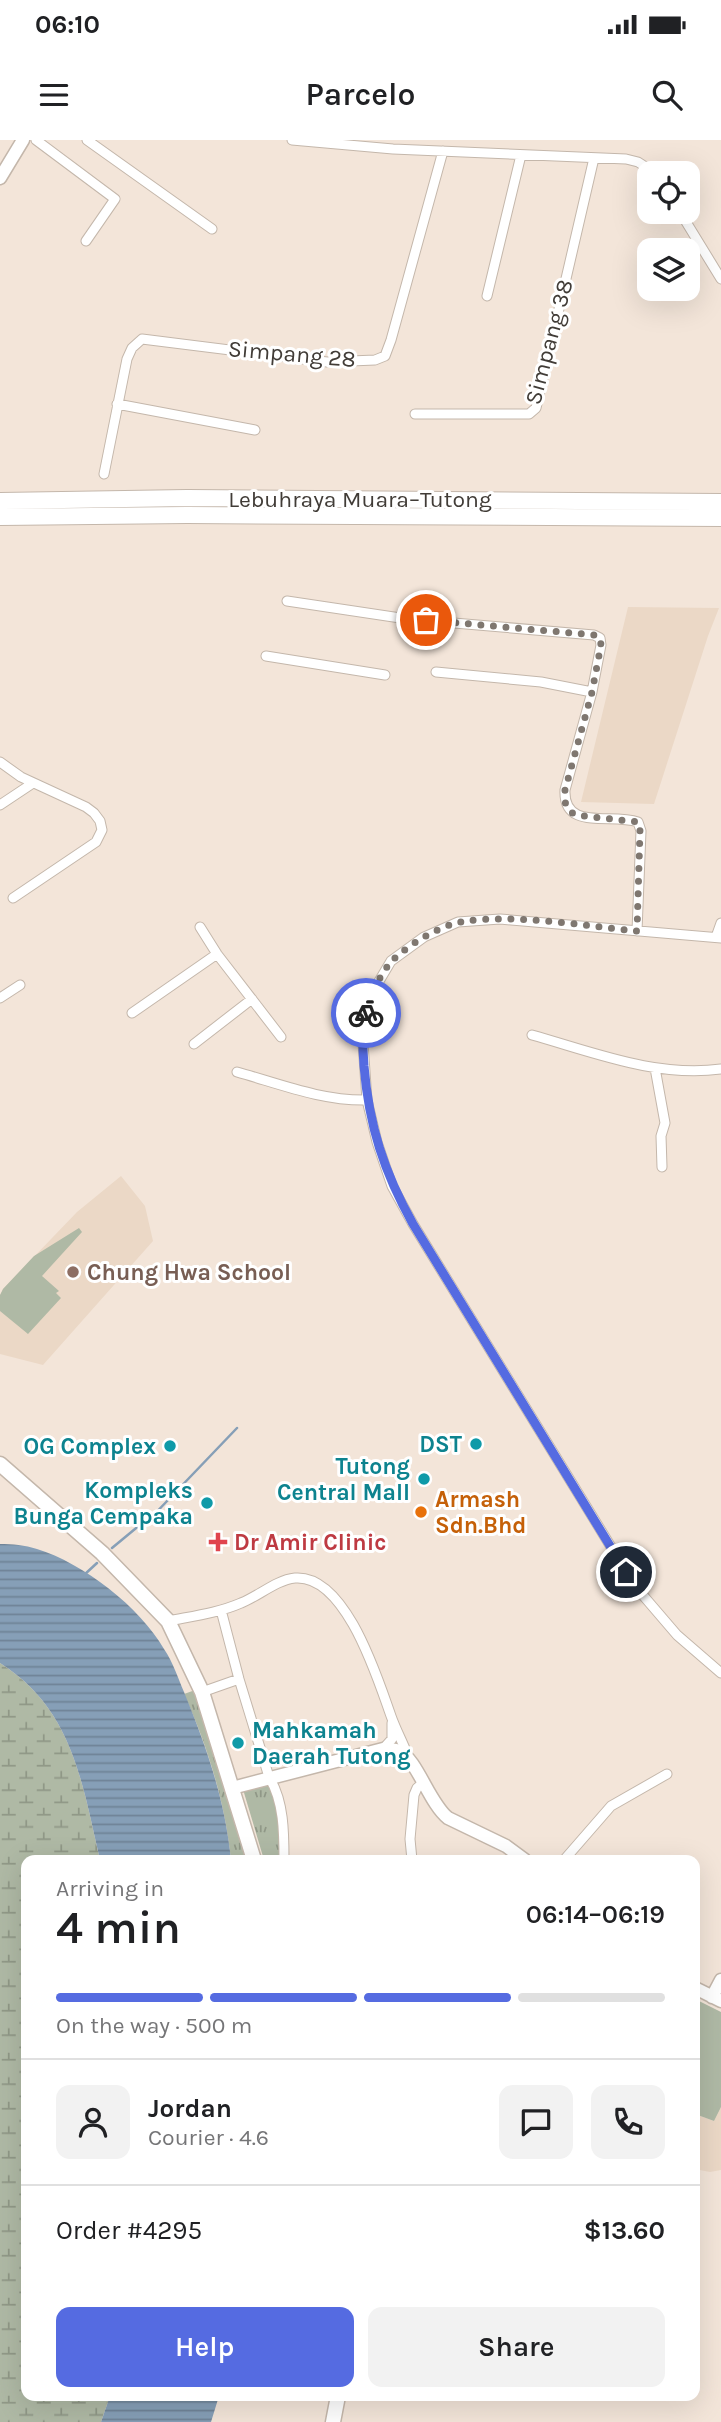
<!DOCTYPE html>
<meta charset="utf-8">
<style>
body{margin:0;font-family:Karla,sans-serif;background:#f2f2f2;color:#202124;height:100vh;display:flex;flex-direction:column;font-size:26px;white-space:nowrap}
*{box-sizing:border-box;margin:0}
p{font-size:23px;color:#757577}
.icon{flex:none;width:38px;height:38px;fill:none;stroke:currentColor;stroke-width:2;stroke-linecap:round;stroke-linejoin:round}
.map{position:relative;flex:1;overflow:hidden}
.side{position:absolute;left:21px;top:1715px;width:679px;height:546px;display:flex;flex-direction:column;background:#fff;border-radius:14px;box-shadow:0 7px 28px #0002}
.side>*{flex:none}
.controls{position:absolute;left:637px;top:21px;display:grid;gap:14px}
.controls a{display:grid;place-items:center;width:63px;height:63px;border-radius:14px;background:#fff;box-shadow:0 7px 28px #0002;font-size:35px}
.pin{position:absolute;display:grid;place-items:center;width:60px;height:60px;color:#fff;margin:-30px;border:4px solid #fff;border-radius:50%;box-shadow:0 2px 7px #0007}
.courier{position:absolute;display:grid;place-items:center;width:70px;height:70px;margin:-35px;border:5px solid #556be1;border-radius:50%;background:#fff;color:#222;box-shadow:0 2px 9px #0007}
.overview em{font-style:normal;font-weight:600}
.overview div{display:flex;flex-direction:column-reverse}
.overview{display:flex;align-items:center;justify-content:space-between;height:119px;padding:0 35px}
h1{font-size:46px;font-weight:600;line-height:52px}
.bar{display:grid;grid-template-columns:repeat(4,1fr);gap:10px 7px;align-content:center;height:84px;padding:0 35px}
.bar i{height:9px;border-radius:5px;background:#e0e0e0}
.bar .on{background:#556be1}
.bar p{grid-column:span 4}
.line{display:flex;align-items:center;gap:18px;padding:0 35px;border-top:2px solid #e0e0e0}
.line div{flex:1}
.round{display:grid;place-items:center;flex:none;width:74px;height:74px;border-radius:14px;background:#f2f2f2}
.cta{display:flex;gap:14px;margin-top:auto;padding:14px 35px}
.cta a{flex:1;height:80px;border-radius:14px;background:#556be1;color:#fff;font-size:28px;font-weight:600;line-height:80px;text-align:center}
.cta a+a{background:#f2f2f2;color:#202124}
.status{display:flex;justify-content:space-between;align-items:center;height:49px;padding:0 35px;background:#fff;direction:ltr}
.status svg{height:19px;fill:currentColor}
header{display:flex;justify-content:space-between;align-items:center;height:91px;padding:0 35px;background:#fff;font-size:32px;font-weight:600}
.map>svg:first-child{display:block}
.built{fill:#ebd8c6}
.green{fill:#afb9a5}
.wetland{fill:url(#wetland-marsh)}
.park{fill:url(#park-tufts)}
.water{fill:url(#water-rules)}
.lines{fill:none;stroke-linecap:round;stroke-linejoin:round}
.stream{stroke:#869fb7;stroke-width:2.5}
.street-casing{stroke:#c4b7ab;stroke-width:11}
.secondary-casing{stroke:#c4b7ab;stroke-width:15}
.primary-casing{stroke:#c4b7ab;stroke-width:17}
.highway-casing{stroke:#c4b7ab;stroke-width:18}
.street{stroke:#fff;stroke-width:9}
.secondary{stroke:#fff;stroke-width:12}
.primary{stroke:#fff;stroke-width:14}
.highway{stroke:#fff;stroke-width:16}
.done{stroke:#7f7770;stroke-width:7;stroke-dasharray:0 12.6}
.route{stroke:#556be1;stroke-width:9}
.education-dot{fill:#8d6e63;stroke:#fff;stroke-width:2.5}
.culture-dot{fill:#0f9aa8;stroke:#fff;stroke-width:2.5}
.food-dot{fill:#e8710a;stroke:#fff;stroke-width:2.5}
.health-dot{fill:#e0444e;stroke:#fff;stroke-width:2.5}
.labels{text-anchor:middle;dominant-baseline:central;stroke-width:6;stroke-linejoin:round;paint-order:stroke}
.street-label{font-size:23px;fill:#413c37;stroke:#fff}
.education-label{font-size:23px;font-weight:bold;fill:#785e54;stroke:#fff;text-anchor:start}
.culture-label{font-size:23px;font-weight:bold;fill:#0d838f;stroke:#fff;text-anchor:end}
.food-label{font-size:23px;font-weight:bold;fill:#c56008;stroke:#fff;text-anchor:start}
.health-label{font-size:23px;font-weight:bold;fill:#be3a42;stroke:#fff;text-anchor:start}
</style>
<div class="status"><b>06:10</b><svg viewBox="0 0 49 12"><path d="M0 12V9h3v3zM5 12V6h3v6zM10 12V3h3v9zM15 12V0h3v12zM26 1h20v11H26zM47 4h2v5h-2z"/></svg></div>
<header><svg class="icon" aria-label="menu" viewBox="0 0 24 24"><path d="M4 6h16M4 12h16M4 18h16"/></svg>Parcelo<svg class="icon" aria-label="search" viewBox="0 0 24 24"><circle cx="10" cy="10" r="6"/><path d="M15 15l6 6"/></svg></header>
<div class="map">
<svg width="721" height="2282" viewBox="0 0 721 2282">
<defs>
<pattern id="wetland-marsh" width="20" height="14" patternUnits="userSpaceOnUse" patternTransform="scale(1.75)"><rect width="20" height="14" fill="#afb9a5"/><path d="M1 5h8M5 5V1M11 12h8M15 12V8" fill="none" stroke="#909887"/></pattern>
<pattern id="park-tufts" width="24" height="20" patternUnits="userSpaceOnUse" patternTransform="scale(1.75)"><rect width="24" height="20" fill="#afb9a5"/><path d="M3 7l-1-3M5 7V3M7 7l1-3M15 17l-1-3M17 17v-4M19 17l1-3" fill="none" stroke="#909887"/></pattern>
<pattern id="water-rules" width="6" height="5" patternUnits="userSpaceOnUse" patternTransform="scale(1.75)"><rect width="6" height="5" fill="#869fb7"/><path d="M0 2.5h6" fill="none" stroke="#6f8396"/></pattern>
</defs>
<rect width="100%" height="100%" fill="#f3e5d9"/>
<path class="built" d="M 628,467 L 719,468 L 708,496 L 654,664 L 581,662 Z
M 121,1036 L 145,1066 L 153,1101 L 43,1225 L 0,1214 L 0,1155 L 3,1149 L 77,1072 Z
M 721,1967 L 721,2030 L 710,2032 L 695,2029 L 695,1974 L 714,1981 Z"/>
<path class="green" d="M 79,1088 L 82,1092 L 42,1136 L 59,1151 L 56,1153 L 61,1158 L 28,1194 L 0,1171 L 0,1155 L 3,1149 L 34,1116 Z
M 695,1859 L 721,1872 L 721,1967 L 714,1981 L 695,1974 Z"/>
<path class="wetland" d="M 0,1523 C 73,1569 82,1643 100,1720 L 26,1720 L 26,2256 L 110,2256 L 101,2282 L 0,2282 Z"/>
<path class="park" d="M 198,1549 L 249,1720 L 231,1720 C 225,1662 208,1607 184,1554 Z
M 271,1639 L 277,1662 L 282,1720 L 264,1720 L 242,1646 Z"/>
<path class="water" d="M 0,1404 C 12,1404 25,1405 37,1409 C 83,1423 140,1467 164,1509 C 173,1522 178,1538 184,1552 C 207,1608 225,1660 231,1720 L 100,1720 C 82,1643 73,1569 0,1523 Z
M 110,2256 L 219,2256 L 211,2282 L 101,2282 Z"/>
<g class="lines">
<path class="stream" d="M 112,1408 L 141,1384 L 147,1382 L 237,1288
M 84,1435 L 97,1423"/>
<defs>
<path id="street" d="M 36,0 L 115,59 L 86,101
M 87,0 L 212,89
M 292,0 L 393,9 L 626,19 L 638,22 L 655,33
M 680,72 L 721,139
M 487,156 L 521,15
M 117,264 L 255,290
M 415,274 L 529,274 L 536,268 L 594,18
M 104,334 L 127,219 L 132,208 L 142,199 L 327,222 L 375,220 L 385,216 L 391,200 L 443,11
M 287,461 L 407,479 L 594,495 L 600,498 L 601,505 L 592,552 L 565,650 C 563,691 610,673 638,682 L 641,691 L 637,791
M 266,516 L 385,535
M 436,532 L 541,542 L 592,552
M 0,622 L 21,637 L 86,667 L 94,673 L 100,681 L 102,690 L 96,702 L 13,758
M 0,665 L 33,643
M 200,787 L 217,814 L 281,897
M 716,797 L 721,783
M 721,798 L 500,779 L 458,782 L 424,797 L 391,821 L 372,853 L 362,889 L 367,960 L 377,1002 L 392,1046 L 413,1084 L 635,1446 L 677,1495 L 721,1533
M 0,858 L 20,845
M 132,873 L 217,814
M 532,895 C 593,912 657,938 721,929
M 194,904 L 252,859
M 655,928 L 665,983 L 661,996 L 662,1027
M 237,932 C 280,944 322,961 367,960
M 221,1470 L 239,1539 L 269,1637 C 284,1661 284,1693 284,1720
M 168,1481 C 193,1476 218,1473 241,1463 C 259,1456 276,1440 295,1438 C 346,1434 378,1540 391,1576 C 396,1590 403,1603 408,1616
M 202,1552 L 239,1539
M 383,1609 L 392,1599 L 392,1583
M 412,1720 L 410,1699 L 414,1655 L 417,1648 L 423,1643
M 564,1720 L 611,1666 L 667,1634"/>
<path id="secondary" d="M 0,38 L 23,0
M 232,1648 L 383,1609 C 388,1609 394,1609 399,1611 C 417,1619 429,1663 448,1678 L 506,1706 L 525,1720
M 695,1848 L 721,1861
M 712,1857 L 721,1840"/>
<path id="primary" d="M 0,1324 L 102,1413 L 168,1481 L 202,1552 L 254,1720
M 333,2282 L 338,2256"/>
<path id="highway" d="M 0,361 L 187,358 L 721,362
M 0,377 L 187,375 L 721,378"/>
</defs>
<use href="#street" class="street-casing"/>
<use href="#secondary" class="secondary-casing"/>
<use href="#primary" class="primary-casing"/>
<use href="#highway" class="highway-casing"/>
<use href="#street" class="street"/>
<use href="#secondary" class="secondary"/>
<use href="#primary" class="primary"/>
<use href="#highway" class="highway"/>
</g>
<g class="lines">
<path class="done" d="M 366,873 C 371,855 379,835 392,821 C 406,806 441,785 461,782 C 512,773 584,786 637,791 L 640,691 L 638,682 L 575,675 C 565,668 564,662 565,650 L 592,552 L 601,505 L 600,498 L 594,495 L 426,480"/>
<path class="route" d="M 366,873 C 361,891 363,908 364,926 C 369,986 384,1032 413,1084 L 626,1432"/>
</g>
<circle class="education-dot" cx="73" cy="1132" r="7"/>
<g class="culture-dot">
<circle cx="476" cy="1304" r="7"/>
<circle cx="170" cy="1306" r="7"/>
<circle cx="424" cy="1339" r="7"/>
<circle cx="207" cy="1363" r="7"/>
<circle cx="238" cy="1603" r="7"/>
</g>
<circle class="food-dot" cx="421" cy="1372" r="7"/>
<path class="health-dot" d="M214.5 1391.5h7v7h7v7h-7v7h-7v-7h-7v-7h7z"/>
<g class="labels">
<g class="street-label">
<text transform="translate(549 202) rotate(-75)">Simpang 38</text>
<text transform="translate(292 214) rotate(5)">Simpang 28</text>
<text x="360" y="359">Lebuhraya Muara–Tutong</text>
</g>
<g class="education-label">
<text x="87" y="1132">Chung Hwa School</text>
</g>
<g class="culture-label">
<text x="462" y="1304">DST</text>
<text x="156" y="1306">OG Complex</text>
<text x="410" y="1326">Tutong<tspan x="410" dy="26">Central Mall</tspan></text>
<text x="193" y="1350">Kompleks<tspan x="193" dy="26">Bunga Cempaka</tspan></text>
<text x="252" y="1590" text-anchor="start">Mahkamah<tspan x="252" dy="26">Daerah Tutong</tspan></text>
</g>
<g class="food-label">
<text x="435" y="1359">Armash<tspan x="435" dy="26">Sdn.Bhd</tspan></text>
</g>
<g class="health-label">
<text x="234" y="1402">Dr Amir Clinic</text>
</g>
</g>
</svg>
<div class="controls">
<a><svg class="icon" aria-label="locate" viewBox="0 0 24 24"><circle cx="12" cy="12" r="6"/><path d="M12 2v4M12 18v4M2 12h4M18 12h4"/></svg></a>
<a><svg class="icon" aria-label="layers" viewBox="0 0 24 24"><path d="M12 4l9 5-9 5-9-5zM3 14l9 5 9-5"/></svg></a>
</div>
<div class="pin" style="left:426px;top:480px;background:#ea580c"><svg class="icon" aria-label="bag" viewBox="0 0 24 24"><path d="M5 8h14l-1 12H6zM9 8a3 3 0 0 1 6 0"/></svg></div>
<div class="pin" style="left:626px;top:1432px;background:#1f2937"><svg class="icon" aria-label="home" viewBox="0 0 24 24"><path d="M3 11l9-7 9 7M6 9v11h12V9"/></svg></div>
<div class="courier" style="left:366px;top:873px"><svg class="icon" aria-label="bike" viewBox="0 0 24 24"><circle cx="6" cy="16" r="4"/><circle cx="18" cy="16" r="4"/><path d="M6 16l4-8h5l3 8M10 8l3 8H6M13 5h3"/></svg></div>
<section class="side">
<div class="overview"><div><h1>4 min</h1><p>Arriving in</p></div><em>06:14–06:19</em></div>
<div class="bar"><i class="on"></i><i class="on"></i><i class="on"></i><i></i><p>On the way · 500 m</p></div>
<div class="line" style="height:126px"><a class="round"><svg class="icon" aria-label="person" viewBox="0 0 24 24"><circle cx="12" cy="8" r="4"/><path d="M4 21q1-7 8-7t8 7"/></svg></a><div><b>Jordan</b><p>Courier · 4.6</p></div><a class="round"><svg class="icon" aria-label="chat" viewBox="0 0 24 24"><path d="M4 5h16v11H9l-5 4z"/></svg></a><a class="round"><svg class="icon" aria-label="phone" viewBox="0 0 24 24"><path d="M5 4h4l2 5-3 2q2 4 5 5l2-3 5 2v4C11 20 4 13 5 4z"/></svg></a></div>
<div class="line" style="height:91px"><div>Order #4295</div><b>$13.60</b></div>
<div class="cta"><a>Help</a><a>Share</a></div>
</section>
</div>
